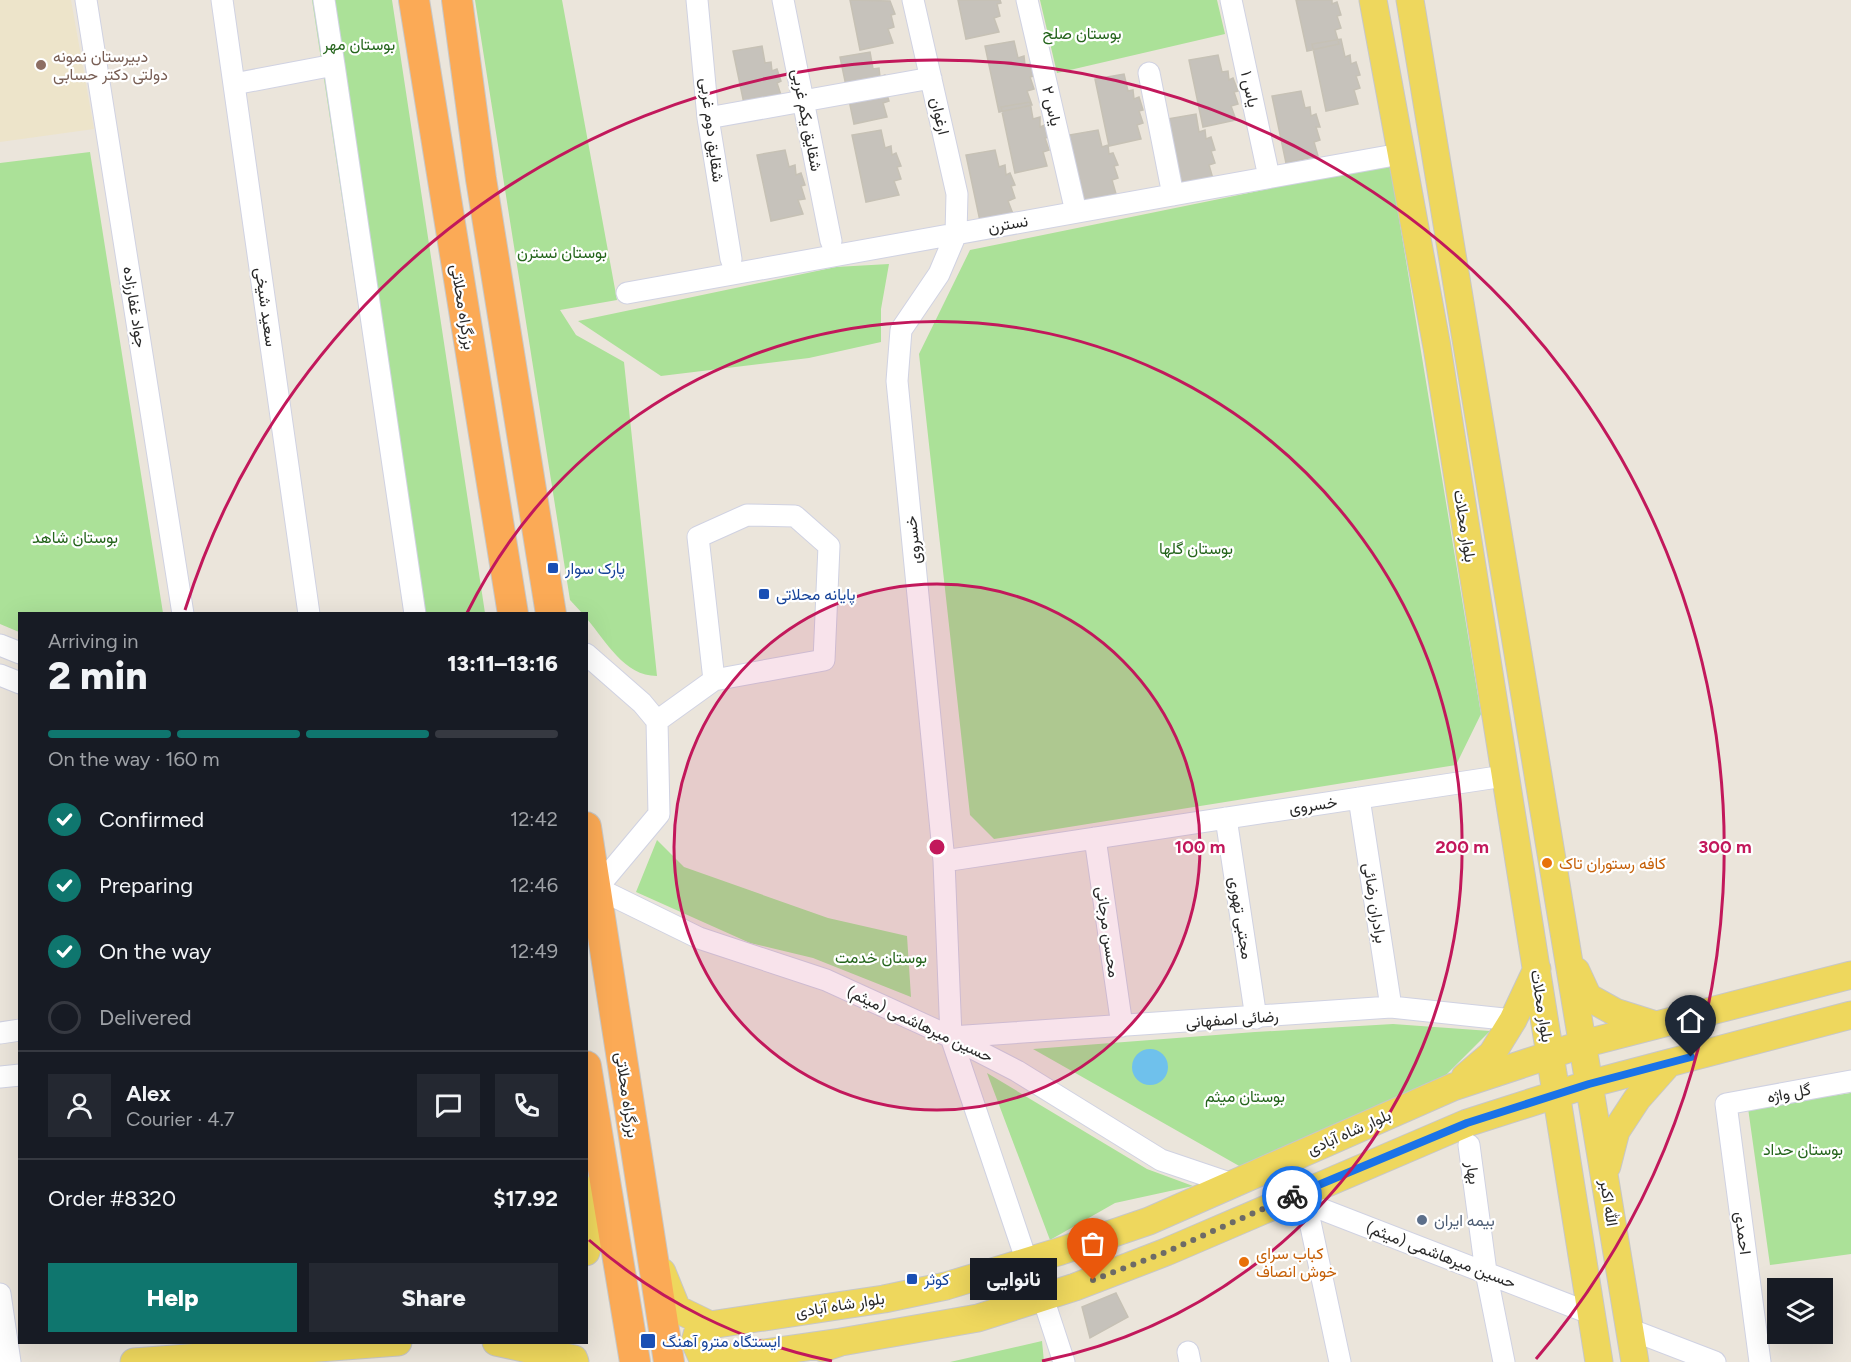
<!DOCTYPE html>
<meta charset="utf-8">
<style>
body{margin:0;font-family:Figtree,Vazirmatn,sans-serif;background:#242831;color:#f1f3f6;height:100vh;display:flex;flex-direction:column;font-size:22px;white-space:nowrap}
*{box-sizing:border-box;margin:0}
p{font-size:20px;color:#9ea1a6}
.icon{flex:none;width:33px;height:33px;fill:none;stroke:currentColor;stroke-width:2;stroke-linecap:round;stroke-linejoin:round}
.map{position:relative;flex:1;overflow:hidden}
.details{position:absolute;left:18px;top:612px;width:570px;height:732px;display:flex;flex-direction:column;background:#171b24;border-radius:0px;box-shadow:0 6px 24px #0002}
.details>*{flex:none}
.buttons{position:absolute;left:1767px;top:1278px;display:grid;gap:12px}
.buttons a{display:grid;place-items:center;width:66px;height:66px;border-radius:0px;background:#171b24;box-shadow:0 6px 24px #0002;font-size:30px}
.pin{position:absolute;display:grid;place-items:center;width:51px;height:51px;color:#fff;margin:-62px -26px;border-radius:50% 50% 50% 0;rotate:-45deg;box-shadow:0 0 6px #0007}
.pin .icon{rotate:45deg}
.courier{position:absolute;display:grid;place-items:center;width:60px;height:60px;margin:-30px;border:4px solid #1a73e8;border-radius:50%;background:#fff;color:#222;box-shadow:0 2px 8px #0007}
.bubble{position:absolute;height:42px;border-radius:0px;background:#171b24;box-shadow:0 6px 24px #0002;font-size:20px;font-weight:800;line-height:42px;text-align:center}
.summary em{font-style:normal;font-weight:800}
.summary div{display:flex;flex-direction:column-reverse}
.summary{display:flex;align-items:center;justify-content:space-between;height:102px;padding:0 30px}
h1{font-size:39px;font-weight:800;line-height:45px}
.bar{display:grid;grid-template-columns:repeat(4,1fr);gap:9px 6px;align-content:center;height:72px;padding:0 30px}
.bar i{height:8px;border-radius:4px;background:#363941}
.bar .current{background:#0f766e}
.bar p{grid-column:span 4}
.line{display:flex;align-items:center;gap:15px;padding:0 30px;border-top:2px solid #363941}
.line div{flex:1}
.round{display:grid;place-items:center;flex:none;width:63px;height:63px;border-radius:0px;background:#242831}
ol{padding:0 30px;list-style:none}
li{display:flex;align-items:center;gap:18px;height:66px}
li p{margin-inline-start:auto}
li .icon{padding:6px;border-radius:50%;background:#0f766e;color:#fff;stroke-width:4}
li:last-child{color:#9ea1a6}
li i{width:33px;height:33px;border:3px solid #363941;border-radius:50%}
.button{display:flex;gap:12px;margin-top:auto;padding:12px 30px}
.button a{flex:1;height:69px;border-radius:0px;background:#0f766e;color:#fff;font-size:24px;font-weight:800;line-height:69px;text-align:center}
.button a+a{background:#242831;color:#f1f3f6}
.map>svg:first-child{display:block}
.education{fill:#ede4ca}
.green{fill:#abe198}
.water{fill:#6fc1ec}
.building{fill:#c6c2bb;stroke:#c6c1b5;stroke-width:1.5}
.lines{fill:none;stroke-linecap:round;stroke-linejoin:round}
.minor-casing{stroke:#d0d2e2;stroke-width:23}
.major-casing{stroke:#c7c7c7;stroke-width:29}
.highway-casing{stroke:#c7c7c7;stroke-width:32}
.minor{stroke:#fff;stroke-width:21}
.major{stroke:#eed75d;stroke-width:27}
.highway{stroke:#fbaa56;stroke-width:30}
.done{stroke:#6d6b67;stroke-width:6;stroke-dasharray:0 10.8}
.route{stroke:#1a73e8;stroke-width:8}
.ring{fill:none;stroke:#c2185b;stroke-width:3}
.education-dot{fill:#8d6e63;stroke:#fff;stroke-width:2}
.transit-dot{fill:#1a4fb4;stroke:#fff;stroke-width:2}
.food-dot{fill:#e8710a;stroke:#fff;stroke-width:2}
.service-dot{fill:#5c6f8a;stroke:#fff;stroke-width:2}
.labels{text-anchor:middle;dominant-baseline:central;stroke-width:4.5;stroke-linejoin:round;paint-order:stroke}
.park-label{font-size:16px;fill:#24641b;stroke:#fff}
.education-label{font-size:16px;fill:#785e54;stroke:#fff;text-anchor:start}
.street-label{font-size:16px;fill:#292929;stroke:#fff}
.transit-label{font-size:16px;fill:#164399;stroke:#fff;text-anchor:start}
.food-label{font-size:16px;fill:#c56008;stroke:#fff;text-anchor:start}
.service-label{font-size:16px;fill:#4e5e75;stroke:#fff;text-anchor:start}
.centre{fill:#c2185b;stroke:#fff;stroke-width:3}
.ring-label{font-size:18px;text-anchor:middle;font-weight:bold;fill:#c2185b;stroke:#fff;stroke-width:4.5;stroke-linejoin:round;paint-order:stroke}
</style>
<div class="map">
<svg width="1851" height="1362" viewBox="0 0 1851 1362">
<rect width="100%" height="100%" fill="#ebe5db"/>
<path class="education" d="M 0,0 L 71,0 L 94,129 L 0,142 Z"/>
<path class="green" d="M 312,0 L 392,0 L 485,613 L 405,613 Z
M 475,0 L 562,0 L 617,300 L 560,310 L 576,335 L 624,362 L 657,676 C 624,676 606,641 587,619 L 586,614 L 582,613 L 570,600 Z
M 1040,0 L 1217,0 L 1225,34 L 1057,73 Z
M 90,152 L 163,613 L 20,614 L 19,632 L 0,624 L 0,163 Z
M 1390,164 L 1481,714 L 1456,765 L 994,839 L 970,815 L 919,354 L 970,250 Z
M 889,264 L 881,309 L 881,342 L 809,358 L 661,376 L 578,321 L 836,267 Z
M 657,840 L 684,867 L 828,918 L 907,936 L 911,997 L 813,958 L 750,943 L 636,892 Z
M 1393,1024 L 1490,1031 L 1442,1079 L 1241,1167 L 1033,1049 L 1255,1032 Z
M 987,1073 L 1147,1169 L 1193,1186 L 1115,1203 L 1050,1240 Z
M 1851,1093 L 1851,1254 L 1770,1265 L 1748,1108 Z
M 1042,1341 L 1044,1362 L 950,1362 Z"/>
<path class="water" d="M1132 1067a18 18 0 1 1 36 0a18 18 0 1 1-36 0Z"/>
<path class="building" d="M 850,0 L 890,1 L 895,14 L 891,15 L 894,27 L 888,29 L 893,43 L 860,50 Z
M 958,0 L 1000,0 L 1001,3 L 997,4 L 1000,16 L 994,18 L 999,32 L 966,39 Z
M 1296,0 L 1332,0 L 1332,4 L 1337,2 L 1341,15 L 1337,16 L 1341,28 L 1335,30 L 1339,44 L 1307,51 Z
M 1341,39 L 1345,57 L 1350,55 L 1351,64 L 1356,62 L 1360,75 L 1356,76 L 1360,88 L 1354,90 L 1358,104 L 1326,111 L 1312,44 Z
M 1014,41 L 1018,58 L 1024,56 L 1025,65 L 1030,64 L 1034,76 L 1030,77 L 1034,89 L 1027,91 L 1032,105 L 999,112 L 985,46 Z
M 762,46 L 765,63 L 771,62 L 772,71 L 777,69 L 781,81 L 777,83 L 781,95 L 747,118 L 733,51 Z
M 870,52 L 873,69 L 879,68 L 880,77 L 885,75 L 889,88 L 885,89 L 889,101 L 883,103 L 887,117 L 854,124 L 840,57 Z
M 1218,55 L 1222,72 L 1228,71 L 1229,80 L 1233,78 L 1238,91 L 1234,92 L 1238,104 L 1231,106 L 1236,120 L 1203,127 L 1189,60 Z
M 1124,74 L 1128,91 L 1133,90 L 1134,99 L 1139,97 L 1143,110 L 1139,111 L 1143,123 L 1137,125 L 1141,139 L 1109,146 L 1095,79 Z
M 1301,91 L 1305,108 L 1310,107 L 1311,116 L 1316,114 L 1320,127 L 1316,127 L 1320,140 L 1314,142 L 1318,156 L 1286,163 L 1272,96 Z
M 1030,102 L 1033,119 L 1040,117 L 1040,127 L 1045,125 L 1050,137 L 1045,138 L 1049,150 L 1043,152 L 1047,166 L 1015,173 L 1001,107 Z
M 1196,114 L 1199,132 L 1205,130 L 1206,139 L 1211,137 L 1215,150 L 1211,151 L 1215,163 L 1209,165 L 1213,179 L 1181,186 L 1167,119 Z
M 881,130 L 885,148 L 891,146 L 892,155 L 896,153 L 901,166 L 897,167 L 901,179 L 894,181 L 899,195 L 866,202 L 852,135 Z
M 1098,130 L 1102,147 L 1108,145 L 1109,154 L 1113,153 L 1118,165 L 1114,166 L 1118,178 L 1112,180 L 1116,194 L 1083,201 L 1069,135 Z
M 785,150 L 789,167 L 795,165 L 796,175 L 801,173 L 805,185 L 801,186 L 805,199 L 798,200 L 803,214 L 771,221 L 757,155 Z
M 995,150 L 999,167 L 1005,165 L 1006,175 L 1010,173 L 1015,185 L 1011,186 L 1015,198 L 1008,201 L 1013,214 L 980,221 L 966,155 Z
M 1116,1293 L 1128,1317 L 1090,1338 L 1082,1307 Z"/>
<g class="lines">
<defs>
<path id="minor" d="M 86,0 L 183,614
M 222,0 L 309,614
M 324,0 L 334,65
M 697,0 L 708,118 L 731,259
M 783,0 L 831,241
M 913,0 L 957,194 L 956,234 L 939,274 L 901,330 L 897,381 L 944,861 L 951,1037 L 1027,1262
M 1027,0 L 1076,212
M 1231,0 L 1269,177
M 1149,73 L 1173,195
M 234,84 L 334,65 L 415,614
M 708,118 L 931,78
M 627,293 L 1389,156
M 0,645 L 20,653
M 586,654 L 642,703 L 657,721 L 659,814 L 597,888 L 699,938 L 826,980 L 951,1037 L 1017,1071 L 1161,1160 L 1232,1184
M 0,675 L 20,683
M 657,721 L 714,680 L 824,660 L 829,546 L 795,516 L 747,515 L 698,537 L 714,680
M 1359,798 L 1391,1007
M 1226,818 L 1256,1018
M 1095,838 L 1122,1026
M 944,861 L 1504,776
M 0,1033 L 20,1030
M 951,1037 L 1391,1007 L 1513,1020
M 0,1077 L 20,1075
M 1469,1145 L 1486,1272 L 1504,1362
M 1290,1197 L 1592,1314
M 1306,1203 L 1340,1362
M 0,1294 L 10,1362
M 1043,1298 L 1064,1362
M 1629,1329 L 1715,1362
M 1188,1352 L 1190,1362
M 1760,1362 L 1726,1104 L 1851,1081"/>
<path id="major" d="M 1373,0 L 1437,347 L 1599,1362
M 1410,0 L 1635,1362
M 1576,971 L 1588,997 L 1615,1012 L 1656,1025
M 1465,1077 L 1492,1054 L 1513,1020 L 1537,969
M 1607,1166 L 1616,1131 L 1637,1099 L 1668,1064
M 586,1252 L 594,1225 L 601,1182
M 662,1272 L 677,1309 L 710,1325
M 496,1342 L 574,1359 L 575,1362
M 841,1342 L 715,1360 L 701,1355 L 695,1342 L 698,1331 L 710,1325 L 884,1299 L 946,1286 L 1058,1252 L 1149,1221 L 1453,1087 L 1583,1044 L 1851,975
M 823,1348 L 841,1342 L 978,1318 L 1075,1287 L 1166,1252 L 1467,1123 L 1589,1084 L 1851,1015
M 134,1362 L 398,1342"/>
<path id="highway" d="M 414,0 L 513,614
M 457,0 L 481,179 L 551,614
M 586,827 L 669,1362
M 586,1066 L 635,1362"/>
</defs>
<use href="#minor" class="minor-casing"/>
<use href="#major" class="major-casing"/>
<use href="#highway" class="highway-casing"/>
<use href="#minor" class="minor"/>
<use href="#major" class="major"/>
<use href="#highway" class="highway"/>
</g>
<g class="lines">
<path class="done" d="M 1093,1280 L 1166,1252 L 1292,1196"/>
<path class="route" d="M 1292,1196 L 1467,1123 L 1589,1084 L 1691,1057"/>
</g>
<circle cx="937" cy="847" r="263" fill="#c2185b" fill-opacity=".12"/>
<g class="ring">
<circle cx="937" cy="847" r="263"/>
<path d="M832 1361A525 525 0 0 1 589 1240M467 613A525 525 0 1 1 1042 1361"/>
<path d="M185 610A788 788 0 1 1 1536 1359"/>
</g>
<circle class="education-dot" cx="41" cy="65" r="6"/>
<g class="transit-dot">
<rect x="547" y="562" width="12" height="12" rx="3"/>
<rect x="758" y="588" width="12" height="12" rx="3"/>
<rect x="906" y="1273" width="12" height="12" rx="3"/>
<rect x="640" y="1333" width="16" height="16" rx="3"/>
</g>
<g class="food-dot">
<circle cx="1547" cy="863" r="6"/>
<circle cx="1244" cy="1262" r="6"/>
</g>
<circle class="service-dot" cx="1422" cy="1220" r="6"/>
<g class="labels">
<g class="park-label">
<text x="1082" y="33">بوستان صلح</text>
<text x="359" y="44">بوستان مهر</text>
<text x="562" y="252">بوستان نسترن</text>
<text x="75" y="537">بوستان شاهد</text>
<text x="1196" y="548">بوستان گلها</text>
<text x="881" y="957">بوستان خدمت</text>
<text x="1245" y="1096">بوستان میثم</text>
<text x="1803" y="1149">بوستان حداد</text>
</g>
<g class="education-label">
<text x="53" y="56">دبیرستان نمونه<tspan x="53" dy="18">دولتی دکتر حسابی</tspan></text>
</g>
<g class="street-label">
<text transform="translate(1250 89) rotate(78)">یاس ۱</text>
<text transform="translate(1052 106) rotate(77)">یاس ۲</text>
<text transform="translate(940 116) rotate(77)">ارغوان</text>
<text transform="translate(807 120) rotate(79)">شقایق یکم غربی</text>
<text transform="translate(712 130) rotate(83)">شقایق دوم غربی</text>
<text transform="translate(1008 224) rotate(-10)">نسترن</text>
<text transform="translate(135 307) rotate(81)">جواد غفارزاده</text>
<text transform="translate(266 307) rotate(82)">سعید شیخی</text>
<text transform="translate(463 307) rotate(81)">بزرگراه محلاتی</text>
<text transform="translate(1465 526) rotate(81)">بلوار محلات</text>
<text transform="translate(913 540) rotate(-96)">خسروی</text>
<text transform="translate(1313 805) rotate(-8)">خسروی</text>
<text transform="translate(1375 903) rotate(81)">برادران رضائی</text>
<text transform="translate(1241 918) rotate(81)">مجتبی تهوری</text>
<text transform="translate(1108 932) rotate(82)">محسن مرجانی</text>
<text transform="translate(1542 1006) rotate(81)">بلوار محلات</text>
<text transform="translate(1232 1019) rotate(-4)">رضائی اصفهانی</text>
<text transform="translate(920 1024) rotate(25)">حسین میرهاشمی (میثم)</text>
<text transform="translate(1789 1093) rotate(-11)">گل واژه</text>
<text transform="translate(627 1095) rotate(82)">بزرگراه محلاتی</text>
<text transform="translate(1349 1132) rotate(-24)">بلوار شاه آبادی</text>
<text transform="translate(1473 1173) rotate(82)">بهار</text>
<text transform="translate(1609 1203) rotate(81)">الله اکبر</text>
<text transform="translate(1743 1233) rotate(83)">احمدی</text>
<text transform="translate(1441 1255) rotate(21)">حسین میرهاشمی (میثم)</text>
<text transform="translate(840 1305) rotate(-9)">بلوار شاه آبادی</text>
</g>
<g class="transit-label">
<text x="565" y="568">پارک سوار</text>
<text x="776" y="594">پایانه محلاتی</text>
<text x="924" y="1279">کوثر</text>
<text x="662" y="1341">ایستگاه مترو آهنگ</text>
</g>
<g class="food-label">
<text x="1559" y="863">کافه رستوران تاک</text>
<text x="1256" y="1253">کباب سرای<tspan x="1256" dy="18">خوش انصاف</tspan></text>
</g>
<g class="service-label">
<text x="1434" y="1220">بیمه ایران</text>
</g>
</g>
<circle cx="937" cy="847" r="9" class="centre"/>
<g class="ring-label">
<text x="1200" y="853">100 m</text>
<text x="1462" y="853">200 m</text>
<text x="1725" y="853">300 m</text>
</g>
</svg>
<div class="buttons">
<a><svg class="icon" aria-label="layers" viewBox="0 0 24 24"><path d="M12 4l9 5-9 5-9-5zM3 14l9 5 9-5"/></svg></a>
</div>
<div class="pin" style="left:1093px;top:1280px;background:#ea580c"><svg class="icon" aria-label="bag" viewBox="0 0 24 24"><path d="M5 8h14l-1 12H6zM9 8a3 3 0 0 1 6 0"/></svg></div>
<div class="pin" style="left:1691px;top:1057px;background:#1f2937"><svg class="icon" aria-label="home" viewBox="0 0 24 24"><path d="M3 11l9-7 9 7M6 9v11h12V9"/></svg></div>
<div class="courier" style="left:1292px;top:1196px"><svg class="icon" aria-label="bike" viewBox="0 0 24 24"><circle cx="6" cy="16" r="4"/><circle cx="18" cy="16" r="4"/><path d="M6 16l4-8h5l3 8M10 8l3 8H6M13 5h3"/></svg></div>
<div class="bubble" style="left:970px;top:1258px;width:87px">نانوایی</div>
<section class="details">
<div class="summary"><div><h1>2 min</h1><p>Arriving in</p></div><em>13:11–13:16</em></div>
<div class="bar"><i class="current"></i><i class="current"></i><i class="current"></i><i></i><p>On the way · 160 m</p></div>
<ol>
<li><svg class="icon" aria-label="check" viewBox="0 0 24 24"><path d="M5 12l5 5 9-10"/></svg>Confirmed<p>12:42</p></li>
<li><svg class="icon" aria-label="check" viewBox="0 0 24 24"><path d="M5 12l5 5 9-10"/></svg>Preparing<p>12:46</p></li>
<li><svg class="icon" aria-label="check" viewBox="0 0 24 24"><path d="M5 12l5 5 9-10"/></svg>On the way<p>12:49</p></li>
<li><i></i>Delivered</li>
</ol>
<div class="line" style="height:108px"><a class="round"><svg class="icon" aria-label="person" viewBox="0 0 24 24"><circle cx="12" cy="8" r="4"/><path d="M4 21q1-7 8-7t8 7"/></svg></a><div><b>Alex</b><p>Courier · 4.7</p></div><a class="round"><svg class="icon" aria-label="chat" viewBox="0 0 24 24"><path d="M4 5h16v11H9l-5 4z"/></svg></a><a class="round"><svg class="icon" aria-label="phone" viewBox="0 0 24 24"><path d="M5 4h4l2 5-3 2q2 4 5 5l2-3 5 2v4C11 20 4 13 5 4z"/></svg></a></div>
<div class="line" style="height:78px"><div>Order #8320</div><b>$17.92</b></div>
<div class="button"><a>Help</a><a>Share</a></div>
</section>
</div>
